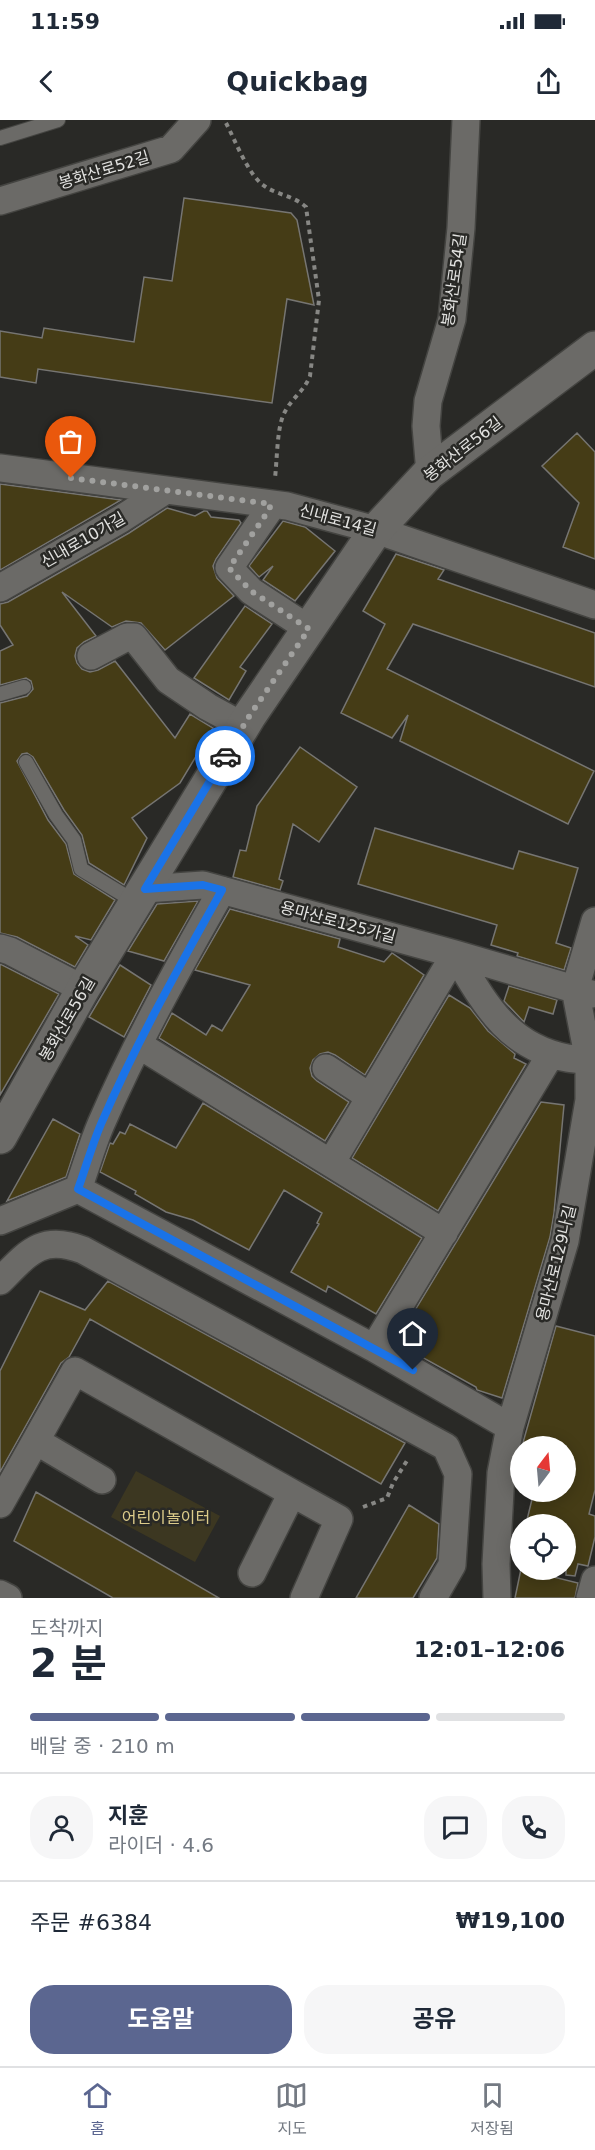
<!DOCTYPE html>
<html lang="ko">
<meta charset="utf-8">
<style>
body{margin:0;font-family:"DejaVu Sans","Noto Sans KR",sans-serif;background:#f6f6f7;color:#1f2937;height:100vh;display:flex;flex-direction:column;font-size:22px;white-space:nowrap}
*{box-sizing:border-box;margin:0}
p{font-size:20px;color:#747a83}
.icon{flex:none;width:33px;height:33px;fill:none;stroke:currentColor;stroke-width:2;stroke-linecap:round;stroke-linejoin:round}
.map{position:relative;height:1478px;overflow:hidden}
.sheet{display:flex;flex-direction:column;background:#fff;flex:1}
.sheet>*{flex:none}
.needle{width:39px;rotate:16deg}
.tools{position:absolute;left:510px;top:1316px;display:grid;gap:12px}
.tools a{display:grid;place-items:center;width:66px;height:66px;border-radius:50%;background:#fff;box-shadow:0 3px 15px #0003;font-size:30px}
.pin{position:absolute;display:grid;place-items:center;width:51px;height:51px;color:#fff;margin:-62px -26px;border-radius:50% 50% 50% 0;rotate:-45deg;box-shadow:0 0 6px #0007}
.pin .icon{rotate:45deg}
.courier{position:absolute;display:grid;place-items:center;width:60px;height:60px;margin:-30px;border:4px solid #1a73e8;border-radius:50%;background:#fff;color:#222;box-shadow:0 2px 8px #0007}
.summary em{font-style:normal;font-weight:700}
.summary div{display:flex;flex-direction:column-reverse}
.summary{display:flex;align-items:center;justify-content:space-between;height:102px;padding:0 30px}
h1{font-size:39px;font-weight:700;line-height:45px}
.bar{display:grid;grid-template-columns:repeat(4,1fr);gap:9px 6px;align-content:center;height:72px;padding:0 30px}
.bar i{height:8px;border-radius:4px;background:#e0e1e3}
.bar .active{background:#5b6690}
.bar p{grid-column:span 4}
.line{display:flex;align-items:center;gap:15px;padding:0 30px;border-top:2px solid #e0e1e3}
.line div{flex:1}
.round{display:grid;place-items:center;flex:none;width:63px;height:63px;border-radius:24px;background:#f6f6f7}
.cta{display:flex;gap:12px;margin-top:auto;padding:12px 30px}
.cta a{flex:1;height:69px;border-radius:24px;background:#5b6690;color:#fff;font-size:24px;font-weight:700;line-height:69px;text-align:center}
.cta a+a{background:#f6f6f7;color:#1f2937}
.status{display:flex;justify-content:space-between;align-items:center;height:42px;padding:0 30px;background:#fff;direction:ltr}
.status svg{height:16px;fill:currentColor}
header{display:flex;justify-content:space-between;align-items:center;height:78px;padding:0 30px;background:#fff;font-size:27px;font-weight:700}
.tabs{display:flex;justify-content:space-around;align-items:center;height:84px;border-top:2px solid #e0e1e3;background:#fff;font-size:16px;color:#747a83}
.tabs a{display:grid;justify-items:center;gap:3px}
.tabs .active{color:#5b6690}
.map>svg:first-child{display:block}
.green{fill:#3c3721}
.building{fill:#453c16;stroke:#767572;stroke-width:1.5}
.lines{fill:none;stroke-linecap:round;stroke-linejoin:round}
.service-casing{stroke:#444441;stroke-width:16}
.minor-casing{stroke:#444441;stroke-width:30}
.tertiary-casing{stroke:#444441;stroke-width:36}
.path{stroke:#878784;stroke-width:4;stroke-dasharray:4.5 4.5;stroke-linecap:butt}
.service{stroke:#6b6a67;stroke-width:14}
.minor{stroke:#6b6a67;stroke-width:27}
.tertiary{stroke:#6b6a67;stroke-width:33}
.done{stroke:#a1a19f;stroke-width:6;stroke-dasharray:0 10.8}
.route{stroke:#1a73e8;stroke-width:8}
.labels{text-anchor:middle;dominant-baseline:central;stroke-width:5;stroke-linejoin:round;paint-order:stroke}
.street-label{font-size:16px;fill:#e2e2e0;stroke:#292926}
.park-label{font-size:16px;fill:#dccb8a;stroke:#292926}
</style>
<div class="status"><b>11:59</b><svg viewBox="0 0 49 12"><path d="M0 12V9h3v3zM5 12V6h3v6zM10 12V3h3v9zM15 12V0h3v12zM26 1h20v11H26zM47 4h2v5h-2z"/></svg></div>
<header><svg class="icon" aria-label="back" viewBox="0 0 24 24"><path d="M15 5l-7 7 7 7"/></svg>Quickbag<svg class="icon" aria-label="share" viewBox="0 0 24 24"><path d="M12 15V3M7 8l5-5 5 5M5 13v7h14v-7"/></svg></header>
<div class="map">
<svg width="595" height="1478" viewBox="0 0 595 1478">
<rect width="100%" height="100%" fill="#292926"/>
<path class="green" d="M 136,1351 L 220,1396 L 195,1442 L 111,1397 Z"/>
<path class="building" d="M 184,78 L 291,93 L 297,100 L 314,185 L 287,179 L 272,283 L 38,249 L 36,263 L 0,257 L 0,211 L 42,218 L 44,208 L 134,222 L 144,157 L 172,161 Z
M 577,313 L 595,332 L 595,439 L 563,427 L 579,383 L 542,346 Z
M 0,364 L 121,380 L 0,450 Z
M 167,388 L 195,396 L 204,391 L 207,391 L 211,397 L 239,400 L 241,403 L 216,439 L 213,446 L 217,458 L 234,476 L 165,530 L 141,503 L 126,501 L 112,507 L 62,472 L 96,516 L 84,522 L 77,528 L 75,536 L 77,543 L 82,549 L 90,552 L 98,550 L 115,541 L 175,618 L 190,594 L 213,608 L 180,663 L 132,698 L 147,718 L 124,765 L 89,743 L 82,715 L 64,690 L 33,637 L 27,633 L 22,634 L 17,641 L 48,700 L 66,724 L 74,754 L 115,780 L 91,820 L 75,816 L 88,825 L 75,847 L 17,817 L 0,813 L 0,583 L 27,576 L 33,569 L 31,561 L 26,558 L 0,565 L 0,531 L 13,525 L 0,505 L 0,484 L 8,482 L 129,413 Z
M 283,401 L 305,407 L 335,431 L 295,481 L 263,460 L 273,446 L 259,457 L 249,446 Z
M 396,434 L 444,450 L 438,459 L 595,513 L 595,567 L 413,504 L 387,549 L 594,651 L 568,704 L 400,621 L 408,595 L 392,618 L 341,593 L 385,504 L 363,491 Z
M 245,486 L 272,504 L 240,547 L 246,551 L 229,580 L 194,558 Z
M 300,627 L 357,667 L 319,722 L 293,704 L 279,759 L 283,761 L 280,770 L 233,757 L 240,730 L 246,731 L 257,686 Z
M 375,708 L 513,749 L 519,731 L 578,748 L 556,823 L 571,828 L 564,850 L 517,836 L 518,833 L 491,825 L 497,805 L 358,764 Z
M 198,781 L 164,841 L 128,831 L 157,784 Z
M 230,789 L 340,819 L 338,827 L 384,842 L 392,833 L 424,855 L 365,955 L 335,935 L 328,932 L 320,934 L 313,940 L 310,948 L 312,956 L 317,961 L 349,982 L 325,1021 L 159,918 L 172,893 L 206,915 L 212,905 L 222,911 L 250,865 L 195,850 Z
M 0,844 L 59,874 L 0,975 Z
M 120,845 L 151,865 L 124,917 L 89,897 Z
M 509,866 L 557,880 L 553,894 L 529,887 L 524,902 L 504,881 Z
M 449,875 L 470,888 L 488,911 L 515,934 L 514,938 L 526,944 L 438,1091 L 352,1038 Z
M 541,982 L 564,985 L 554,1093 L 550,1117 L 502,1278 L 477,1270 L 476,1267 L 400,1225 L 406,1212 L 403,1210 Z
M 203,983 L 422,1118 L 376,1194 L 328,1166 L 326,1172 L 291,1152 L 319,1104 L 317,1103 L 322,1093 L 284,1070 L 249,1130 L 193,1100 L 166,1092 L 135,1074 L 136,1071 L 100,1052 L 110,1023 L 113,1024 L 120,1012 L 125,1014 L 130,1004 L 176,1028 Z
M 53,999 L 80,1014 L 66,1057 L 7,1081 Z
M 108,1161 L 405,1323 L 381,1364 L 90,1199 L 69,1237 L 61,1243 L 0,1352 L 0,1251 L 40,1171 L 85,1190 Z
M 556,1206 L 595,1216 L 595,1370 L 589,1394 L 595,1396 L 595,1417 L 588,1446 L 578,1444 L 575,1456 L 566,1455 L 566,1404 L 526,1404 L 534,1371 L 566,1371 L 566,1326 L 522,1326 Z
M 36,1372 L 219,1478 L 113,1478 L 14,1421 Z
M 409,1385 L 439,1404 L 437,1438 L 413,1478 L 356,1478 Z
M 521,1449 L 578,1463 L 575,1478 L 515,1478 Z"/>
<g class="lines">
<defs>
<path id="service" d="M 0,18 L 58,0
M 0,574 L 24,567
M 26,642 L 56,695 L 74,720 L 81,749 L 137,783"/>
<path id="minor" d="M 0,81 L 171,29 L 197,0
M 0,348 L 287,386 L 376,410 L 595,485
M 430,353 L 426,306 L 428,281 L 452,199 L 461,108 L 466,0
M 271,384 L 269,390 L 229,448 L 251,471 L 309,509
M 0,468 L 121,399 L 166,370
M 91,536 L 127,517 L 134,517 L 168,560 L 208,587 L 243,606
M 145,769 L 203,765 L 455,834 L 591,874
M 0,828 L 10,831 L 83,869
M 139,925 L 444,1113
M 326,948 L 370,977
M 331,1043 L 455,834 C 484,882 506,926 567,938 C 577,939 586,942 595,940
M 78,1069 L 374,1228 L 510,1307
M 78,1069 C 86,1047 92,1025 101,1004 C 136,923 179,846 222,770
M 0,1101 L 78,1069
M 0,1161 C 28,1133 41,1114 83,1130 L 446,1327 L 458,1354 L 452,1445 L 433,1478
M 374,1228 L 551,934
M 36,1321 L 102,1360
M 292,1373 L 339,1399 L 304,1478
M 0,1384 L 75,1251 L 292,1373 L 252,1453
M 0,1474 L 8,1478
M 497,1478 L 496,1444 L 501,1353 L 510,1307 L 565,1121 L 589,980 L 589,941 L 575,869 L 595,801
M 590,1478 L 595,1460"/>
<path id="tertiary" d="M 0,1017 L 83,869 L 250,595 L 376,410 L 429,353 L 595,228"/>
</defs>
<use href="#service" class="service-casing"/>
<use href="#minor" class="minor-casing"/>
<use href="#tertiary" class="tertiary-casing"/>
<path class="path" d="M 226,3 C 235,20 248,54 263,65 C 276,75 293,75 306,87 L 319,180 L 310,256 C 304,272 289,280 283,296 C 277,310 277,341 275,358
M 363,1387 L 387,1378 L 393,1363 L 408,1339"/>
<use href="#service" class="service"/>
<use href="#minor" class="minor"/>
<use href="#tertiary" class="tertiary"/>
</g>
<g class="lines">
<path class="done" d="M 71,358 L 271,384 L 269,390 L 229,448 L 251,471 L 309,509 L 250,595 L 225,636"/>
<path class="route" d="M 225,636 L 145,769 L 203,765 L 222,770 C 179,847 136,923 101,1004 C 92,1025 86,1047 78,1069 L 413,1250"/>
</g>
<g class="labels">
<g class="street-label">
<text transform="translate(104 50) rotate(-17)">봉화산로52길</text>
<text transform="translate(454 160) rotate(-82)">봉화산로54길</text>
<text transform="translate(463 329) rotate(-38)">봉화산로56길</text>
<text transform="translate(338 400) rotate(15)">신내로14길</text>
<text transform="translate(83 420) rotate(-30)">신내로10가길</text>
<text transform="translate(338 802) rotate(15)">용마산로125가길</text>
<text transform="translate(67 899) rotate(-60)">봉화산로56길</text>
<text transform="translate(556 1143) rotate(-76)">용마산로129나길</text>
</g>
<g class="park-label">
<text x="166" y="1397">어린이놀이터</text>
</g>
</g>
</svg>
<div class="tools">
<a><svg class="needle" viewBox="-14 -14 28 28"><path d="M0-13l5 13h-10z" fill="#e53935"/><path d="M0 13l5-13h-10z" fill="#747a83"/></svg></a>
<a><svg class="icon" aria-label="locate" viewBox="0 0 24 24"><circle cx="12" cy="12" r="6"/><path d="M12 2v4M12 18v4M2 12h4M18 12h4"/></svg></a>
</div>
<div class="pin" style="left:71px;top:358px;background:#ea580c"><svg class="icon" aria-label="bag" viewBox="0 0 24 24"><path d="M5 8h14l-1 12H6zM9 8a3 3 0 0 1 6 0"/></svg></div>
<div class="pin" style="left:413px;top:1250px;background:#1f2937"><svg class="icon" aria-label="home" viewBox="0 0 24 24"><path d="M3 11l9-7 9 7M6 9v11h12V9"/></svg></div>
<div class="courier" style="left:225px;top:636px"><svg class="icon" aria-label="car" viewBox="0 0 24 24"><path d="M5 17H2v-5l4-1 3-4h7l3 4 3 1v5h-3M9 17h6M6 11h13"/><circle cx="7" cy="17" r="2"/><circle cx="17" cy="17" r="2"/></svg></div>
</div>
<section class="sheet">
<div class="summary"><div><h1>2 분</h1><p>도착까지</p></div><em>12:01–12:06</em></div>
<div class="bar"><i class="active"></i><i class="active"></i><i class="active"></i><i></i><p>배달 중 · 210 m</p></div>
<div class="line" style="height:108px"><a class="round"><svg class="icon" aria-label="person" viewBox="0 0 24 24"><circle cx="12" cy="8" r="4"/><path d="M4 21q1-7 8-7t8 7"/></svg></a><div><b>지훈</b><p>라이더 · 4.6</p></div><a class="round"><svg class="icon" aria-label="chat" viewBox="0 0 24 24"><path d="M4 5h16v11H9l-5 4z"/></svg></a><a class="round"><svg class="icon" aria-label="phone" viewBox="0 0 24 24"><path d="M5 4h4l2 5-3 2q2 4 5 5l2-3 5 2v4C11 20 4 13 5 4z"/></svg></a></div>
<div class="line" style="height:78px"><div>주문 #6384</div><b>₩19,100</b></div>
<div class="cta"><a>도움말</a><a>공유</a></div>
</section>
<nav class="tabs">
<a class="active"><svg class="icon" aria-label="home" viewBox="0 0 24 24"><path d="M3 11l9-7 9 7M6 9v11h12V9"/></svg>홈</a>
<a><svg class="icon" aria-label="map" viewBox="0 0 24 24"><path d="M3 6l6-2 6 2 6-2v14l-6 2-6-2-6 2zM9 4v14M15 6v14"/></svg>지도</a>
<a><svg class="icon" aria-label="saved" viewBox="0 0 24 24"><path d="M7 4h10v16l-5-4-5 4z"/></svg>저장됨</a>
</nav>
